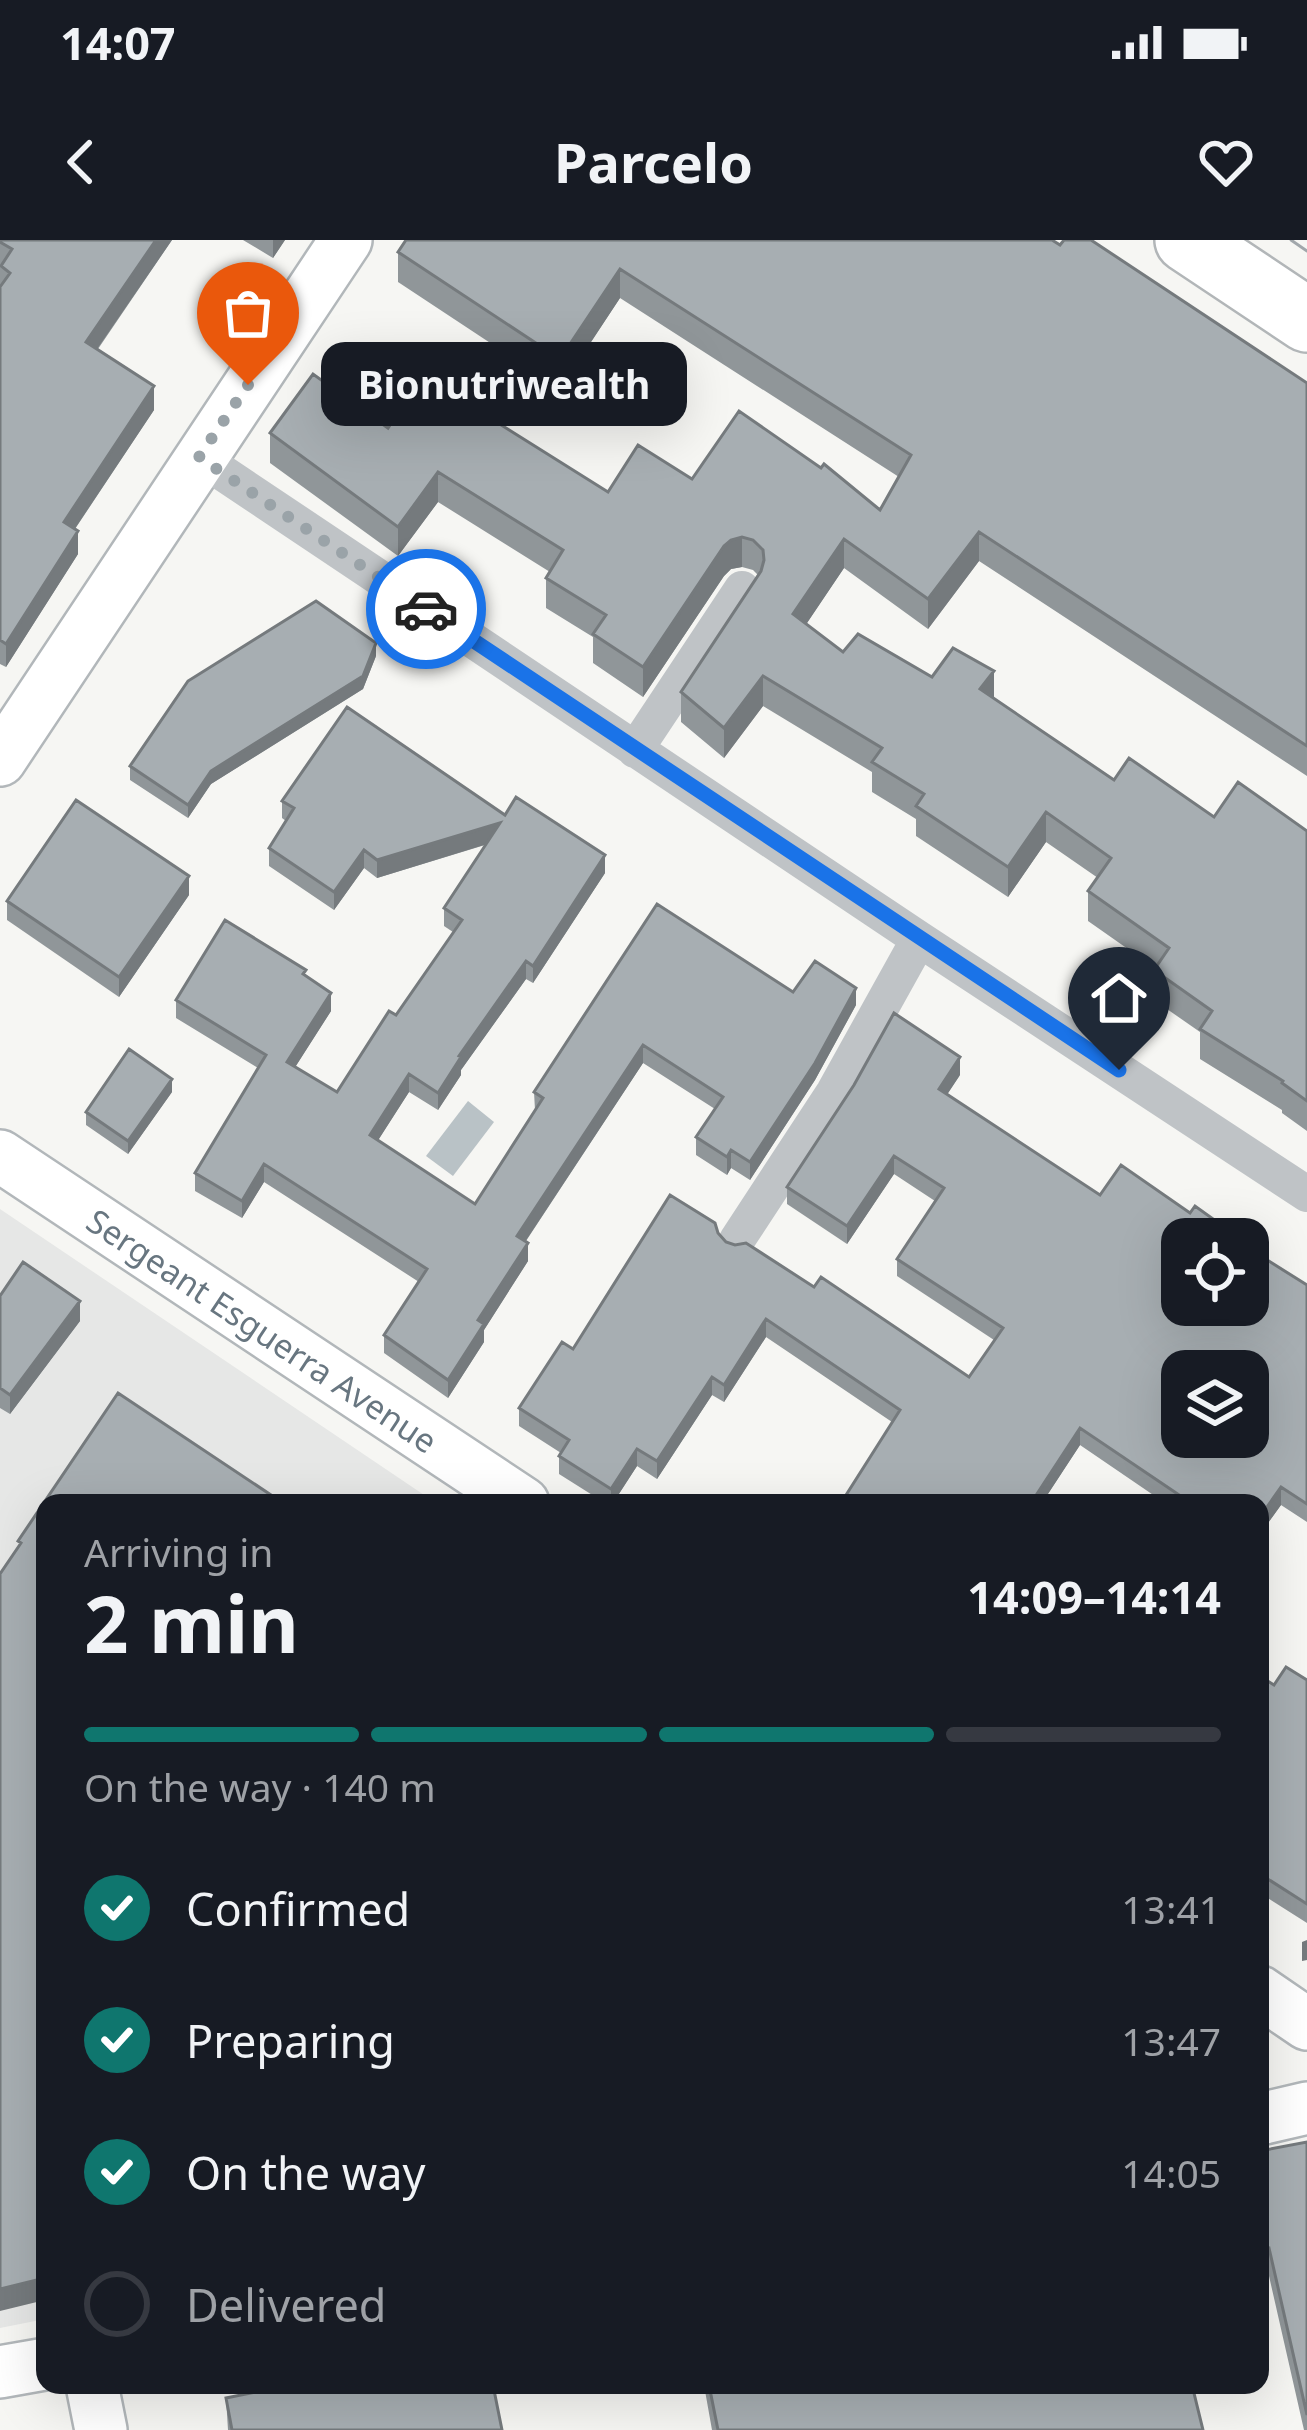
<!DOCTYPE html>
<meta charset="utf-8">
<style>
body{margin:0;font-family:"Noto Sans",sans-serif;background:#20242c;color:#f1f3f6;height:100vh;display:flex;flex-direction:column;font-size:45px;white-space:nowrap}
*{box-sizing:border-box;margin:0}
p{font-size:39px;color:#9ea1a6}
.icon{flex:none;width:66px;height:66px;fill:none;stroke:currentColor;stroke-width:2;stroke-linecap:round;stroke-linejoin:round}
.map{position:relative;flex:1;overflow:hidden}
.panel{position:absolute;left:36px;top:1254px;width:1233px;height:900px;display:flex;flex-direction:column;background:#171b24;border-radius:24px;box-shadow:0 12px 48px #0002}
.panel>*{flex:none}
.tools{position:absolute;left:1161px;top:978px;display:grid;gap:24px}
.tools a{display:grid;place-items:center;width:108px;height:108px;border-radius:24px;background:#171b24;box-shadow:0 12px 48px #0002;font-size:60px}
.pin{position:absolute;display:grid;place-items:center;width:102px;height:102px;color:#fff;margin:-123px -51px;border-radius:50% 50% 50% 0;rotate:-45deg;box-shadow:0 0 12px #0007}
.pin .icon{rotate:45deg}
.courier{position:absolute;display:grid;place-items:center;width:120px;height:120px;margin:-60px;border:9px solid #1a73e8;border-radius:50%;background:#fff;color:#222;box-shadow:0 3px 15px #0007}
.bubble{position:absolute;height:84px;border-radius:24px;background:#171b24;box-shadow:0 12px 48px #0002;font-size:39px;font-weight:700;line-height:84px;text-align:center}
.head em{font-style:normal;font-weight:700}
.head div{display:flex;flex-direction:column-reverse}
.head{display:flex;align-items:center;justify-content:space-between;height:204px;padding:0 48px}
h1{font-size:78px;font-weight:700;line-height:90px}
.bar{display:grid;grid-template-columns:repeat(4,1fr);gap:18px 12px;align-content:center;height:144px;padding:0 48px}
.bar i{height:15px;border-radius:9px;background:#363941}
.bar .active{background:#0f766e}
.bar p{grid-column:span 4}
ol{padding:0 48px;list-style:none}
li{display:flex;align-items:center;gap:36px;height:132px}
li p{margin-inline-start:auto}
li .icon{padding:12px;border-radius:50%;background:#0f766e;color:#fff;stroke-width:4}
li:last-child{color:#9ea1a6}
li i{width:66px;height:66px;border:6px solid #363941;border-radius:50%}
.status{display:flex;justify-content:space-between;align-items:center;height:84px;padding:0 60px;background:#171b24;direction:ltr}
.status svg{height:33px;fill:currentColor}
header{display:flex;justify-content:space-between;align-items:center;height:156px;padding:0 48px;background:#171b24;font-size:54px;font-weight:700}
.map>svg:first-child{display:block}
.built{fill:#e6e7e6}
.water{fill:#b9c2c6}
.lines{fill:none;stroke-linecap:round;stroke-linejoin:round}
.secondary-casing{stroke:#b2b7ba;stroke-width:56}
.highway-casing{stroke:#b2b6b8;stroke-width:68}
.street{stroke:#bfc3c6;stroke-width:36}
.secondary{stroke:#fff;stroke-width:51}
.highway{stroke:#fff;stroke-width:63}
.tram{stroke:#a1a7ab;stroke-width:3}
.wall{fill:#909699}
.shaded-wall{fill:#757a7d}
.building{fill:#a7aeb2;stroke:#757a7d;stroke-width:3;fill-rule:evenodd}
.done{stroke:#9aa3a8;stroke-width:12;stroke-dasharray:0 21.6}
.route{stroke:#1a73e8;stroke-width:15}
.labels{text-anchor:middle;dominant-baseline:central;stroke-width:12;stroke-linejoin:round;paint-order:stroke}
.street-label{font-size:33px;fill:#687680;stroke:#fff}
</style>
<div class="status"><b>14:07</b><svg viewBox="0 0 49 12"><path d="M0 12V9h3v3zM5 12V6h3v6zM10 12V3h3v9zM15 12V0h3v12zM26 1h20v11H26zM47 4h2v5h-2z"/></svg></div>
<header><svg class="icon" aria-label="back" viewBox="0 0 24 24"><path d="M15 5l-7 7 7 7"/></svg>Parcelo<svg class="icon" aria-label="heart" viewBox="0 0 24 24"><path d="M12 20l-8-8c-3-5 5-10 8-4 3-6 11-1 8 4z"/></svg></header>
<div class="map">
<svg width="1307" height="2190" viewBox="0 0 1307 2190">
<rect width="100%" height="100%" fill="#f6f6f3"/>
<path class="built" d="M 0,969 L 436,1263 L 45,1263 L 45,2079 L 0,2088 Z"/>
<path class="water" d="M 468,861 L 494,882 L 453,936 L 426,916 Z"/>
<g class="lines">
<defs>
<g id="secondary">
<path d="M 0,520 L 346,0"/>
<path id="s1" d="M 0,916 L 523,1263"/>
<path d="M 1260,1752 L 1307,1784"/>
<path d="M 1260,1879 L 1307,1868"/>
<path d="M 0,2132 L 45,2124"/>
<path d="M 92,2145 L 101,2190"/>
</g>
<path id="highway" d="M 1187,0 L 1307,80"/>
</defs>
<use href="#secondary" class="secondary-casing"/>
<use href="#highway" class="highway-casing"/>
<path class="street" d="M 199,217 L 919,699 L 1307,954
M 635,510 L 742,349
M 737,1000 L 834,852 L 919,699"/>
<use href="#secondary" class="secondary"/>
<use href="#highway" class="highway"/>
<path class="tram" d="M 1291,0 L 1307,11"/>
</g>
<path class="wall" d="M 0,0 L 172,0 L 98,109 L 154,170 L 75,289 L 78,314 L 6,427 L 0,424 Z
M 243,0 L 285,0 L 273,18 Z
M 1052,0 L 1307,143 L 1307,536 L 979,321 L 928,389 L 844,328 L 806,384 L 843,412 L 932,437 L 994,458 L 1114,540 L 1214,577 L 1307,591 L 1307,891 L 1282,873 L 1282,870 L 1200,819 L 1200,792 L 1154,760 L 1155,728 L 1088,681 L 1088,651 L 1098,638 L 1046,602 L 1008,657 L 916,596 L 916,579 L 872,552 L 872,532 L 763,466 L 724,518 L 681,482 L 681,452 L 758,335 L 753,330 L 742,327 L 731,329 L 724,336 L 643,457 L 593,423 L 593,397 L 546,368 L 546,338 L 550,332 L 438,262 L 398,316 L 270,223 L 270,193 L 388,188 L 482,174 L 608,252 L 692,239 L 880,270 L 899,237 L 620,58 L 560,149 L 398,42 L 398,12 Z
M 376,416 L 363,449 L 211,544 L 188,578 L 130,540 L 130,526 Z
M 282,561 L 505,575 L 605,633 L 533,743 L 526,739 L 461,830 L 461,835 L 438,870 L 409,852 L 378,900 L 475,964 L 535,870 L 534,852 L 657,664 L 793,752 L 856,765 L 815,840 L 750,940 L 731,928 L 727,935 L 696,915 L 696,897 L 715,869 L 643,823 L 526,1001 L 528,1021 L 484,1090 L 484,1102 L 448,1158 L 384,1113 L 384,1095 L 419,1042 L 264,942 L 242,978 L 195,951 L 195,933 L 258,828 L 176,778 L 176,760 L 306,736 L 331,771 L 295,827 L 337,852 L 396,775 L 453,692 L 444,686 L 444,668 L 485,605 L 377,638 L 364,628 L 334,670 L 269,626 L 269,608 L 286,581 L 282,578 Z
M 189,655 L 119,757 L 7,680 L 7,661 Z
M 960,835 L 947,854 L 1100,955 L 1182,999 L 1307,1045 L 1307,1282 L 1281,1265 L 1260,1294 L 1260,1263 L 1165,1263 L 1080,1205 L 1042,1263 L 841,1263 L 892,1182 L 766,1097 L 724,1162 L 712,1155 L 657,1239 L 637,1226 L 613,1263 L 605,1263 L 559,1234 L 559,1216 L 561,1213 L 519,1186 L 519,1168 L 573,1109 L 718,993 L 726,1002 L 814,1047 L 969,1137 L 994,1100 L 897,1036 L 897,1019 L 935,961 L 894,934 L 847,1004 L 787,964 L 787,947 Z
M 172,852 L 128,914 L 86,885 L 86,872 Z
M 0,1056 L 80,1081 L 10,1174 L 0,1168 Z
M 1260,1436 L 1274,1445 L 1307,1440 L 1307,1683 L 1260,1653 Z
M 1307,1902 L 1307,2190 L 1304,2190 L 1269,2036 L 1260,2038 Z
M 704,2145 L 1192,2145 L 1203,2190 L 712,2190 Z
M 226,2158 L 502,2190 L 228,2190 Z"/>
<path class="shaded-wall" d="M 156,0 L 172,0 L 86,125 L 86,102 Z
M 273,0 L 285,0 L 273,18 Z
M 620,29 L 620,58 L 560,149 L 560,119 Z
M 154,146 L 154,170 L 64,305 L 64,282 Z
M 482,149 L 482,179 L 471,166 Z
M 438,232 L 438,262 L 398,316 L 398,287 Z
M 78,291 L 78,314 L 6,427 L 6,404 Z
M 979,292 L 979,321 L 928,389 L 928,359 Z
M 742,297 L 742,327 L 731,329 L 724,336 L 643,457 L 643,427 L 724,306 L 731,300 Z
M 844,299 L 844,328 L 793,404 L 793,374 Z
M 376,403 L 376,416 L 363,449 L 211,544 L 188,578 L 188,565 L 211,531 Z
M 994,431 L 994,461 L 980,449 Z
M 763,436 L 763,466 L 724,518 L 724,488 Z
M 1046,572 L 1046,602 L 1008,657 L 1008,627 Z
M 500,583 L 500,600 L 377,638 L 377,620 Z
M 364,610 L 364,628 L 334,670 L 334,652 Z
M 605,615 L 605,633 L 533,743 L 533,726 Z
M 189,636 L 189,655 L 119,757 L 119,737 Z
M 526,721 L 526,739 L 461,830 L 461,835 L 438,870 L 438,853 L 459,816 Z
M 856,748 L 856,765 L 815,840 L 750,940 L 750,922 Z
M 331,753 L 331,771 L 287,840 L 287,822 Z
M 643,805 L 643,823 L 517,1014 L 517,996 Z
M 960,817 L 960,835 L 939,867 L 939,849 Z
M 409,834 L 409,852 L 370,913 L 370,895 Z
M 172,839 L 172,852 L 128,914 L 128,901 Z
M 731,910 L 731,928 L 727,935 L 727,917 Z
M 894,916 L 894,934 L 847,1004 L 847,986 Z
M 264,924 L 264,942 L 242,978 L 242,961 Z
M 528,1003 L 528,1021 L 484,1090 L 484,1102 L 448,1158 L 448,1140 L 478,1080 Z
M 80,1061 L 80,1081 L 10,1174 L 10,1155 Z
M 766,1079 L 766,1097 L 724,1162 L 724,1145 Z
M 712,1137 L 712,1155 L 657,1239 L 657,1221 Z
M 1080,1188 L 1080,1205 L 1042,1263 L 1031,1263 Z
M 637,1209 L 637,1226 L 613,1263 L 611,1263 L 611,1249 Z
M 1281,1247 L 1281,1265 L 1260,1294 L 1260,1277 Z
M 1307,1700 L 1307,1720 L 1302,1721 L 1302,1702 Z
M 1269,2008 L 1269,2036 L 1260,2038 L 1260,2010 Z
M 45,2038 L 45,2060 L 0,2071 L 0,2049 Z"/>
<path class="building" d="M 0,0 L 156,0 L 86,102 L 154,146 L 64,282 L 78,291 L 6,404 L 0,400 L 0,47 L 10,33 L 1,26 L 12,9 L 0,2 Z
M 406,0 L 1052,0 L 1060,5 L 1064,0 L 1091,0 L 1307,143 L 1307,506 L 979,292 L 928,359 L 844,299 L 793,374 L 843,412 L 858,394 L 932,437 L 953,408 L 994,431 L 980,449 L 1114,540 L 1129,518 L 1214,577 L 1238,542 L 1307,591 L 1307,861 L 1282,843 L 1283,841 L 1200,789 L 1212,771 L 1154,730 L 1169,708 L 1088,651 L 1111,618 L 1046,572 L 1008,627 L 916,566 L 924,554 L 872,522 L 882,508 L 763,436 L 724,488 L 681,452 L 761,331 L 764,320 L 763,310 L 753,300 L 742,297 L 731,300 L 724,306 L 643,427 L 593,394 L 606,375 L 546,338 L 563,310 L 438,232 L 398,287 L 270,193 L 313,134 L 388,188 L 434,119 L 482,149 L 471,166 L 608,252 L 638,205 L 692,239 L 739,171 L 821,228 L 824,224 L 880,270 L 911,215 L 620,29 L 560,119 L 398,12 Z
M 316,361 L 376,403 L 363,436 L 211,531 L 188,565 L 130,526 L 188,441 Z
M 347,467 L 505,575 L 516,557 L 605,615 L 533,726 L 526,721 L 459,816 L 461,817 L 438,853 L 409,834 L 370,895 L 475,964 L 543,858 L 534,852 L 657,664 L 793,752 L 815,721 L 856,748 L 815,823 L 750,922 L 731,910 L 727,917 L 696,897 L 723,857 L 643,805 L 517,996 L 528,1003 L 478,1080 L 484,1084 L 448,1140 L 384,1095 L 427,1029 L 264,924 L 242,961 L 195,933 L 266,815 L 176,760 L 225,680 L 306,730 L 303,734 L 331,753 L 287,822 L 337,852 L 389,771 L 396,775 L 462,680 L 444,668 L 500,583 L 377,620 L 364,610 L 334,652 L 269,608 L 294,568 L 282,561 Z
M 76,560 L 189,636 L 119,737 L 7,661 Z
M 894,773 L 960,817 L 939,849 L 1100,955 L 1121,925 L 1190,973 L 1195,966 L 1241,999 L 1182,999 L 1182,1065 L 1248,1065 L 1248,1008 L 1307,1045 L 1307,1264 L 1281,1247 L 1260,1277 L 1260,1263 L 1191,1263 L 1080,1188 L 1031,1263 L 841,1263 L 900,1170 L 766,1079 L 724,1145 L 712,1137 L 657,1221 L 637,1209 L 611,1249 L 559,1216 L 569,1200 L 519,1168 L 562,1102 L 573,1109 L 670,955 L 715,983 L 718,993 L 726,1002 L 735,1005 L 746,1003 L 814,1047 L 821,1037 L 969,1137 L 1003,1088 L 897,1019 L 944,948 L 894,916 L 847,986 L 787,947 L 854,845 ZM 1182,1131 L 1248,1131 L 1248,1197 L 1182,1197 Z
M 129,809 L 172,839 L 128,901 L 86,872 Z
M 23,1022 L 80,1061 L 10,1155 L 0,1148 L 0,1056 Z
M 118,1153 L 283,1263 L 45,1263 L 45,2038 L 0,2049 L 0,1334 L 21,1303 L 18,1301 Z
M 1286,1427 L 1307,1440 L 1307,1664 L 1260,1634 L 1260,1436 L 1274,1445 Z
M 1307,1902 L 1307,2175 L 1269,2008 L 1260,2010 L 1260,1911 Z
M 291,2145 L 493,2145 L 502,2190 L 232,2190 L 226,2158 Z
M 709,2145 L 1192,2145 L 1203,2190 L 718,2190 Z"/>
<g class="lines">
<path class="done" d="M 248,145 L 199,217 L 426,369"/>
<path class="route" d="M 426,369 L 1119,830"/>
</g>
<g class="labels">
<g class="street-label">
<text stroke="none"><textPath href="#s1" startOffset="315">Sergeant Esguerra Avenue</textPath></text>
</g>
</g>
</svg>
<div class="tools">
<a><svg class="icon" aria-label="locate" viewBox="0 0 24 24"><circle cx="12" cy="12" r="6"/><path d="M12 2v4M12 18v4M2 12h4M18 12h4"/></svg></a>
<a><svg class="icon" aria-label="layers" viewBox="0 0 24 24"><path d="M12 4l9 5-9 5-9-5zM3 14l9 5 9-5"/></svg></a>
</div>
<div class="pin" style="left:248px;top:145px;background:#ea580c"><svg class="icon" aria-label="bag" viewBox="0 0 24 24"><path d="M5 8h14l-1 12H6zM9 8a3 3 0 0 1 6 0"/></svg></div>
<div class="pin" style="left:1119px;top:830px;background:#1f2937"><svg class="icon" aria-label="home" viewBox="0 0 24 24"><path d="M3 11l9-7 9 7M6 9v11h12V9"/></svg></div>
<div class="courier" style="left:426px;top:369px"><svg class="icon" aria-label="car" viewBox="0 0 24 24"><path d="M5 17H2v-5l4-1 3-4h7l3 4 3 1v5h-3M9 17h6M6 11h13"/><circle cx="7" cy="17" r="2"/><circle cx="17" cy="17" r="2"/></svg></div>
<div class="bubble" style="left:321px;top:102px;width:366px">Bionutriwealth</div>
<section class="panel">
<div class="head"><div><h1>2 min</h1><p>Arriving in</p></div><em>14:09–14:14</em></div>
<div class="bar"><i class="active"></i><i class="active"></i><i class="active"></i><i></i><p>On the way · 140 m</p></div>
<ol>
<li><svg class="icon" aria-label="check" viewBox="0 0 24 24"><path d="M5 12l5 5 9-10"/></svg>Confirmed<p>13:41</p></li>
<li><svg class="icon" aria-label="check" viewBox="0 0 24 24"><path d="M5 12l5 5 9-10"/></svg>Preparing<p>13:47</p></li>
<li><svg class="icon" aria-label="check" viewBox="0 0 24 24"><path d="M5 12l5 5 9-10"/></svg>On the way<p>14:05</p></li>
<li><i></i>Delivered</li>
</ol>
</section>
</div>
